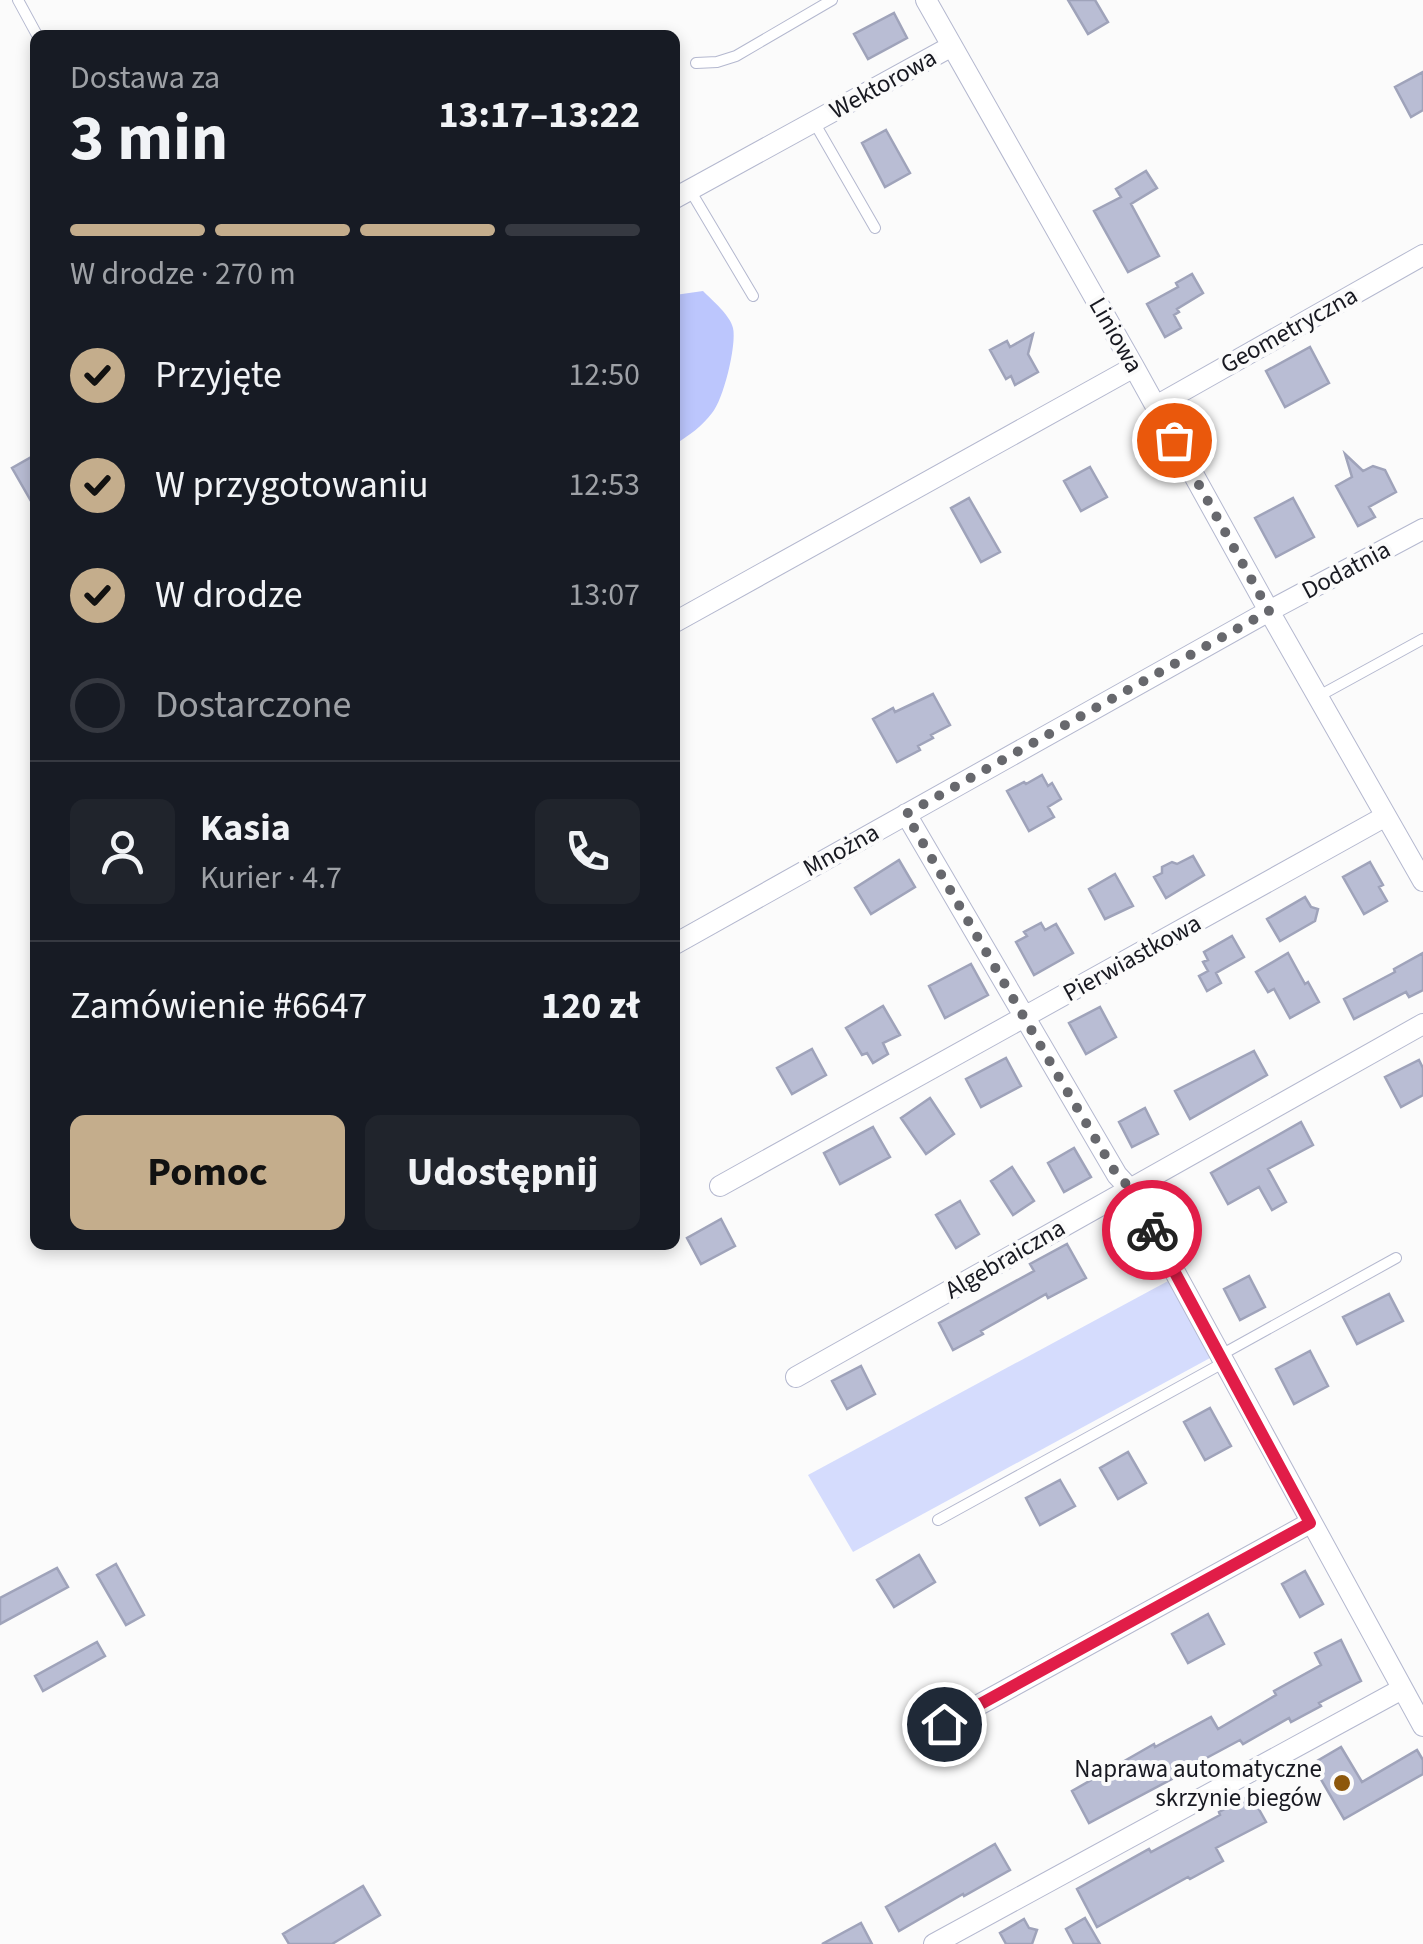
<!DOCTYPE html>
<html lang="pl">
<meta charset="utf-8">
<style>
body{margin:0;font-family:"Source Sans 3",sans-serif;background:#20242c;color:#f1f3f6;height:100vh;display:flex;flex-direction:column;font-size:38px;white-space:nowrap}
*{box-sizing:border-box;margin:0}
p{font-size:32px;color:#9ea1a6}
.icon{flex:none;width:55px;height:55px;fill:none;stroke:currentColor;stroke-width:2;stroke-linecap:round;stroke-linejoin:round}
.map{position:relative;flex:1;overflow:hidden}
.drawer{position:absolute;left:30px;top:30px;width:650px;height:1220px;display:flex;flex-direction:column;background:#171b24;border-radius:15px;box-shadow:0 5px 15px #0003}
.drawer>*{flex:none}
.pin{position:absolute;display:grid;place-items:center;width:85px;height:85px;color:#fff;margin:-42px;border:5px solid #fff;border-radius:50%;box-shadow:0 2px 10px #0007}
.courier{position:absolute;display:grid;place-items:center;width:100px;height:100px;margin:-50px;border:8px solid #e11d48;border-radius:50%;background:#fff;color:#222;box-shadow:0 2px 12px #0007}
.head em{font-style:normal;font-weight:700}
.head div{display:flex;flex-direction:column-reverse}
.head{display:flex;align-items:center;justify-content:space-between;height:170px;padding:0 40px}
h1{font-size:65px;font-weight:700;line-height:75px}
.bar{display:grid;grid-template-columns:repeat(4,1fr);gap:15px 10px;align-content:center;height:120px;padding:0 40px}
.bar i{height:12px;border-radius:8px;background:#363941}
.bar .on{background:#c4ad8c}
.bar p{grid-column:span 4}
.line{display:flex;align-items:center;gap:25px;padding:0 40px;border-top:2px solid #363941}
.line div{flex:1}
.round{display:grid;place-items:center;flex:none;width:105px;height:105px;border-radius:15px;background:#20242c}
ol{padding:0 40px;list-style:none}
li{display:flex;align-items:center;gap:30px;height:110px}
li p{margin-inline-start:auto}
li .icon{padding:10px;border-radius:50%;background:#c4ad8c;color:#111;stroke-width:4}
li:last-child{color:#9ea1a6}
li i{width:55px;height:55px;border:5px solid #363941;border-radius:50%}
.primary-button{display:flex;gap:20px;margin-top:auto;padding:20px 40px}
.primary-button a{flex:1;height:115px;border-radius:15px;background:#c4ad8c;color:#111;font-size:40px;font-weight:700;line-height:115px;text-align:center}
.primary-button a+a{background:#20242c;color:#f1f3f6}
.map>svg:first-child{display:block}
.green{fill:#d5dcfd}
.water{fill:#bcc6fd}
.building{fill:#b9bdd4;stroke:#9fa3ba;stroke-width:2.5}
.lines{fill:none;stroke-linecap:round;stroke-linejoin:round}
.lane-casing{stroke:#b4b8cf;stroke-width:12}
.street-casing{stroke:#b4b8cf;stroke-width:22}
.lane{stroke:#fff;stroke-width:10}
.street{stroke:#fff;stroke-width:20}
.done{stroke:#67686d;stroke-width:10;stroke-dasharray:0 18}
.route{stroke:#e11d48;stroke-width:12}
.poi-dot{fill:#8d570b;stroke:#fbfbfb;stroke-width:4}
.labels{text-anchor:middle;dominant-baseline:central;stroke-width:8;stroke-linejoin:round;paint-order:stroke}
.street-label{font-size:25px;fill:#181921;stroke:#fbfbfb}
.poi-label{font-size:25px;fill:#181921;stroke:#fbfbfb;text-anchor:end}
</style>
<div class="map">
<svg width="1423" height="1944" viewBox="0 0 1423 1944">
<rect width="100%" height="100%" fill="#fbfbfb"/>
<path class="green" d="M 1168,1281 L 1210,1358 L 853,1552 L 808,1475 Z"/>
<path class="water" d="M 703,291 C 713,301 730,315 733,328 C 737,345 723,401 712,413 C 702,426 689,436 675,444 L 675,295 Z"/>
<path class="building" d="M 1068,0 L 1095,0 L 1108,22 L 1088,34 Z
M 894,13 L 907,38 L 868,59 L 854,34 Z
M 1423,72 L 1423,110 L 1411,117 L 1395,87 Z
M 886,130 L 910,173 L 885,187 L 862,143 Z
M 1146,171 L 1157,188 L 1131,204 L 1159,256 L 1128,272 L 1094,211 L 1121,197 L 1116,189 Z
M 1192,274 L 1203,293 L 1177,309 L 1179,312 L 1174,315 L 1181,328 L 1165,337 L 1147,304 L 1178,287 L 1176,283 Z
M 1033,334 L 1028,354 L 1038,372 L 1015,385 L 1011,376 L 1006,379 L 990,350 L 1007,341 L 1010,347 Z
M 1310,347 L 1329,383 L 1285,407 L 1266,371 Z
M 1345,454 L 1363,471 L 1373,466 L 1385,470 L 1396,492 L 1369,507 L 1375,517 L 1358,526 L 1336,486 L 1352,477 Z
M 35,455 L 35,508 L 12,468 Z
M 1090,467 L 1107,497 L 1081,511 L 1064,481 Z
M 969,498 L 1000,552 L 981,562 L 951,508 Z
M 1293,498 L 1314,537 L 1276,557 L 1255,518 Z
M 933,694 L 950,725 L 931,735 L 933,738 L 918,746 L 920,750 L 897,762 L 873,719 L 893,708 L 895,712 Z
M 1042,775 L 1048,786 L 1052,783 L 1061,799 L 1048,807 L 1054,817 L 1029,831 L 1007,791 L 1024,782 L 1026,784 Z
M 1193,856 L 1204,875 L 1166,898 L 1154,877 L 1162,873 L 1162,867 L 1172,862 L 1177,864 Z
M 899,860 L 915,887 L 871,914 L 855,888 Z
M 1370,862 L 1383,885 L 1379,887 L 1387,901 L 1364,914 L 1343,877 Z
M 1115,874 L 1133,906 L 1105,919 L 1089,889 Z
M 1305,897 L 1311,907 L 1318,909 L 1315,921 L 1280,941 L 1267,919 Z
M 1041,923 L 1045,930 L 1056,924 L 1073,953 L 1034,975 L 1016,942 L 1027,936 L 1024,932 Z
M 1232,936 L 1244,957 L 1216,973 L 1221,983 L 1207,991 L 1199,976 L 1208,971 L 1203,962 L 1208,960 L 1204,952 Z
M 1288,953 L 1305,984 L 1308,982 L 1319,1002 L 1290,1018 L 1274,989 L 1268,992 L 1256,972 Z
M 1423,953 L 1423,990 L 1409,997 L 1406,992 L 1354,1019 L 1344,999 L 1395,972 L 1394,969 Z
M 971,964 L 988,995 L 945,1018 L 929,986 Z
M 883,1006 L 900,1035 L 883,1043 L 888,1054 L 873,1063 L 867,1053 L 862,1055 L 846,1028 Z
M 1100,1007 L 1116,1037 L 1086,1054 L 1069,1023 Z
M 812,1049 L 826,1075 L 792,1094 L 777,1068 Z
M 1254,1051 L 1267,1075 L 1190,1119 L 1175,1091 Z
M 1006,1058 L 1021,1086 L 981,1107 L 966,1079 Z
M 1419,1060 L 1423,1068 L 1423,1095 L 1401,1107 L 1385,1077 Z
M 930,1098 L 954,1134 L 926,1154 L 901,1118 Z
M 1145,1108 L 1158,1134 L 1132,1147 L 1119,1122 Z
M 1301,1122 L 1313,1145 L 1268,1169 L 1286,1202 L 1272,1210 L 1259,1187 L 1228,1204 L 1211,1173 Z
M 873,1127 L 890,1157 L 840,1184 L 824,1153 Z
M 1074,1148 L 1091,1177 L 1064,1192 L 1048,1163 Z
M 1012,1167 L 1034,1201 L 1013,1215 L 991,1181 Z
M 960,1201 L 979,1234 L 956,1248 L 936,1215 Z
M 721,1219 L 735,1246 L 701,1264 L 687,1238 Z
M 1067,1244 L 1086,1278 L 1048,1298 L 1046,1294 L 981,1331 L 983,1334 L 953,1350 L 939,1323 L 1034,1271 L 1030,1264 Z
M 1249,1276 L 1265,1307 L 1240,1320 L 1224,1289 Z
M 1389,1294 L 1403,1321 L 1357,1344 L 1343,1317 Z
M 1310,1351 L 1328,1386 L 1294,1404 L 1276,1369 Z
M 861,1366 L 875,1394 L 847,1409 L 832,1381 Z
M 1210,1408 L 1231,1446 L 1205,1460 L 1184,1422 Z
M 1128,1452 L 1146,1483 L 1118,1499 L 1100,1468 Z
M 1060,1480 L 1075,1506 L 1040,1525 L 1026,1498 Z
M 919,1555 L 935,1582 L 894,1607 L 877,1580 Z
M 116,1564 L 144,1615 L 126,1625 L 97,1575 Z
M 57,1568 L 68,1587 L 0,1624 L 0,1598 Z
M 1305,1571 L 1323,1604 L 1300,1617 L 1282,1584 Z
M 1208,1614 L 1224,1644 L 1188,1663 L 1172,1634 Z
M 1341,1640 L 1361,1681 L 1319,1703 L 1321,1706 L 1291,1722 L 1289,1718 L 1243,1744 L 1240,1740 L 1171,1777 L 1172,1779 L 1089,1823 L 1072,1791 L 1154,1744 L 1155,1747 L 1211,1717 L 1218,1729 L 1276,1695 L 1274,1691 L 1321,1665 L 1315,1653 Z
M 97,1642 L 105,1656 L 43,1691 L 35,1676 Z
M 1341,1747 L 1362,1782 L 1417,1750 L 1423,1760 L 1423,1774 L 1344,1819 L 1312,1764 Z
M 1251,1795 L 1266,1822 L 1216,1848 L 1223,1861 L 1190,1879 L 1188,1877 L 1097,1927 L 1077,1889 L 1149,1849 L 1151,1852 L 1220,1815 L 1219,1812 Z
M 995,1844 L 1010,1870 L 964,1896 L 963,1894 L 899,1931 L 886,1907 Z
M 363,1886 L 380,1915 L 332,1944 L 289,1944 L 283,1934 Z
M 1085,1918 L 1100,1944 L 1074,1944 L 1066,1929 Z
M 1024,1919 L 1029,1928 L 1037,1930 L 1032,1944 L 1006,1944 L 1000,1933 Z
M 861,1923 L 872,1944 L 822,1944 Z"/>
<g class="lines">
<defs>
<path id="lane" d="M 18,0 L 37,35
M 696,63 L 717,62 L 736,56 L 832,0
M 814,122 L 875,228
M 690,190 L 753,296
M 1319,696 L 1423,639
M 1219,1356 L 1396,1258
M 938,1520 L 1223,1363"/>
<path id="street" d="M 926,0 L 1134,367 L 1269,611 L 1423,881
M 675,198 L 952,46
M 1156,406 L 1423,255
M 675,622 L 1134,367
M 906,814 L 1117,1175 L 1129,1188 L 1423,1726
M 675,944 L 1269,611 L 1423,529
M 720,1186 L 1386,816
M 796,1377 L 1423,1024
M 944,1724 L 1310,1523
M 934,1944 L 1402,1689"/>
</defs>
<use href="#lane" class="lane-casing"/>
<use href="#street" class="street-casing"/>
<use href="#lane" class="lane"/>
<use href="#street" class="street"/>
</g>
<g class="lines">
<path class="done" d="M 1152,1230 L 1130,1188 L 1117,1175 L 1061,1081 L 906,814 L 1269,611 L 1174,440"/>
<path class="route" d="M 944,1724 L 1310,1523 L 1152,1230"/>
</g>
<circle class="poi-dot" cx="1342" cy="1783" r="10"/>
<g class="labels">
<g class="street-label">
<text transform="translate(883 84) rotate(-29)">Wektorowa</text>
<text transform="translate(1289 330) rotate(-29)">Geometryczna</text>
<text transform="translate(1116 335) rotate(60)">Liniowa</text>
<text transform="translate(1346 570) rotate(-28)">Dodatnia</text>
<text transform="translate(841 850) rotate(-29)">Mnożna</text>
<text transform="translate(1132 958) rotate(-29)">Pierwiastkowa</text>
<text transform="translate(1005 1259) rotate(-30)">Algebraiczna</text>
</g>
<g class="poi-label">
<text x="1322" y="1769">Naprawa automatyczne<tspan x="1322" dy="29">skrzynie biegów</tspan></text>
</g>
</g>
</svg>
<div class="pin" style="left:1174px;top:440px;background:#ea580c"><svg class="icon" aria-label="bag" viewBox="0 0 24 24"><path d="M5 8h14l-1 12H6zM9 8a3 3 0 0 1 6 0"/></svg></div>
<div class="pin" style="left:944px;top:1724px;background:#1f2937"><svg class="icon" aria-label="home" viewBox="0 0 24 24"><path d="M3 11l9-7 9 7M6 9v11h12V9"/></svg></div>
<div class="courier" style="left:1152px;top:1230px"><svg class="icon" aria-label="bike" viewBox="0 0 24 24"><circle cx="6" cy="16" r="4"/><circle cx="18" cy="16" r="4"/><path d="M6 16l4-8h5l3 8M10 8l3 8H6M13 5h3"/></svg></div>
<section class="drawer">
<div class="head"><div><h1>3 min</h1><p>Dostawa za</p></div><em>13:17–13:22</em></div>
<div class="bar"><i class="on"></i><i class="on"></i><i class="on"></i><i></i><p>W drodze · 270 m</p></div>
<ol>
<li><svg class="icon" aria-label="check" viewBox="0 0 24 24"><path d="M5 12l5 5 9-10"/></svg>Przyjęte<p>12:50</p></li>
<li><svg class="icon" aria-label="check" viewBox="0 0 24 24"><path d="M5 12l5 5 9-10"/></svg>W przygotowaniu<p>12:53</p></li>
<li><svg class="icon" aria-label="check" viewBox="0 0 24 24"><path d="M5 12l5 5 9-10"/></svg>W drodze<p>13:07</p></li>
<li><i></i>Dostarczone</li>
</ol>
<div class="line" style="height:180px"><a class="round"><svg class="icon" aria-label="person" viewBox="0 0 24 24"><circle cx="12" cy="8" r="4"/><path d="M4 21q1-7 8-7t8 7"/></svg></a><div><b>Kasia</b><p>Kurier · 4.7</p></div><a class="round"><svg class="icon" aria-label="phone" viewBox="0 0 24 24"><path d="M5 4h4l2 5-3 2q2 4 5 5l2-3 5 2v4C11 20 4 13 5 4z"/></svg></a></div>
<div class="line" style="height:130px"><div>Zamówienie #6647</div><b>120 zł</b></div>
<div class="primary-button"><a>Pomoc</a><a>Udostępnij</a></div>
</section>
</div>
